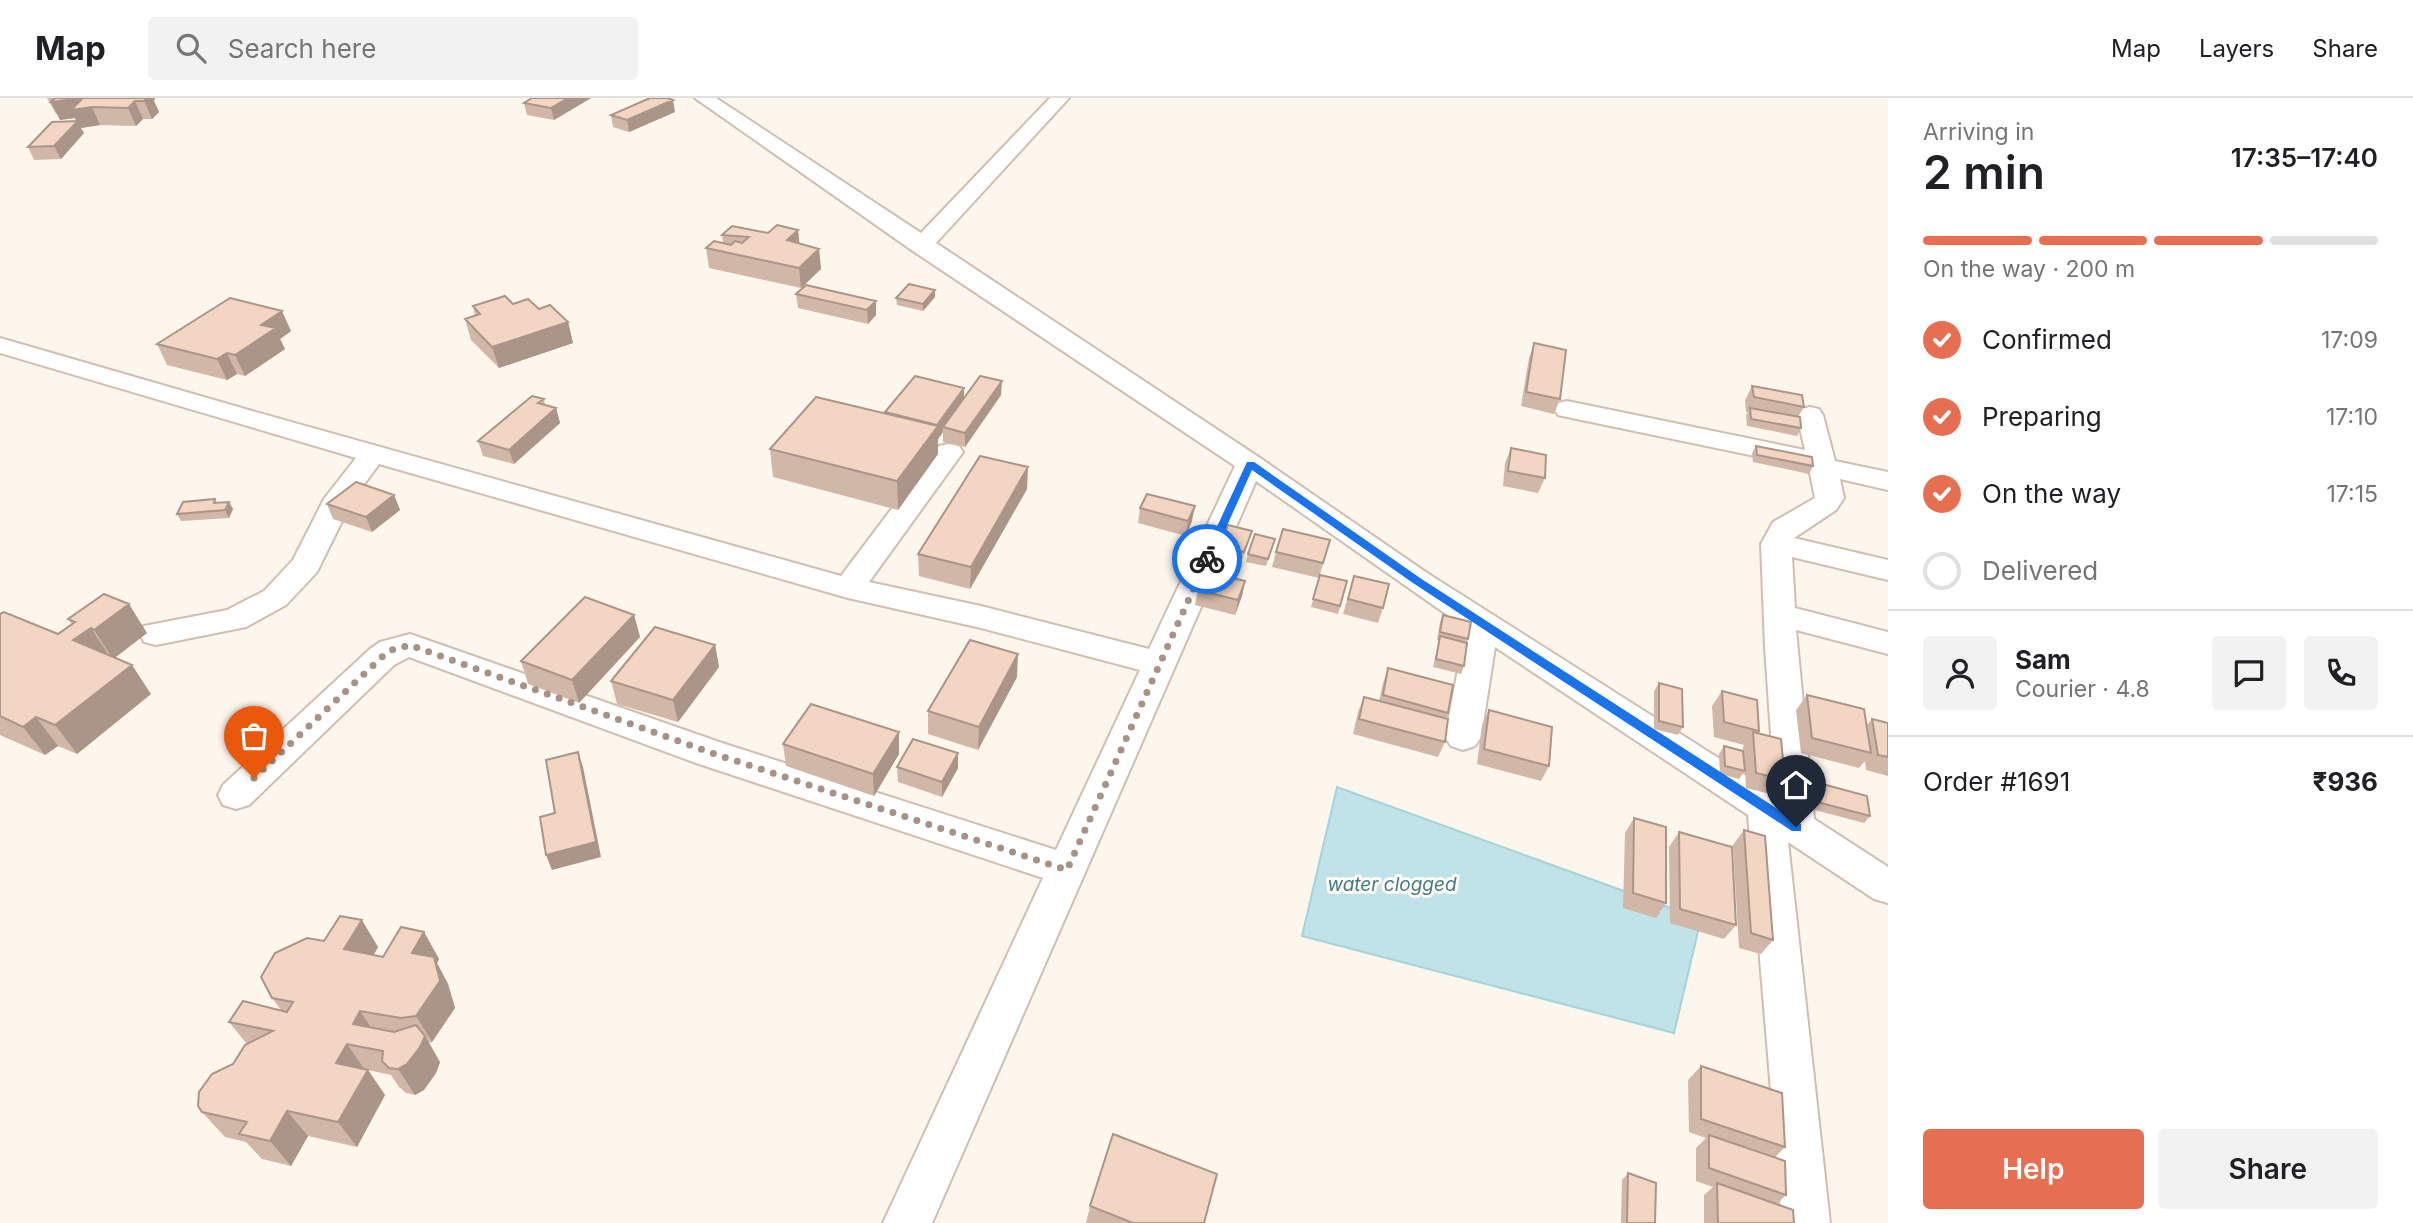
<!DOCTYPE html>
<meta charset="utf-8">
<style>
body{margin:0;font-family:Inter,sans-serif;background:#f2f2f2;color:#202124;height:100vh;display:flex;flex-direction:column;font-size:26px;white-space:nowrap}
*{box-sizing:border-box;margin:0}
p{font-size:23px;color:#757577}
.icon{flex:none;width:38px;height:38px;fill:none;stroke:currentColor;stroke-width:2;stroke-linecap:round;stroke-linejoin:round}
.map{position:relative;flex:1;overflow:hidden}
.side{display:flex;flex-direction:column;background:#fff;width:525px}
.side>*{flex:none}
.pin{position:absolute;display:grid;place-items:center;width:60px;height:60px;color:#fff;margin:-72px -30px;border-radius:50% 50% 50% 0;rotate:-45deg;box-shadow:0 0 7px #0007}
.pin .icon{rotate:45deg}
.courier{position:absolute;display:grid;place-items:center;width:70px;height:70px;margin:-35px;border:5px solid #1a73e8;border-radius:50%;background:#fff;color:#222;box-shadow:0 2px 9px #0007}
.overview em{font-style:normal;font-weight:600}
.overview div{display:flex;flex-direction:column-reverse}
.overview{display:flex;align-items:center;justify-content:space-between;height:119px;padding:0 35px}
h1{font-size:46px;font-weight:600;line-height:52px}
.bar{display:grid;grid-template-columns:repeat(4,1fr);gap:10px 7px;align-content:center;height:84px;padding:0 35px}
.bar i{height:9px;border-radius:5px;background:#e0e0e0}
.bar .active{background:#e76f51}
.bar p{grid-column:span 4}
.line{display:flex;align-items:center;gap:18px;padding:0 35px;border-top:2px solid #e0e0e0}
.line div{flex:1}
.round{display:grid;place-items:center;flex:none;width:74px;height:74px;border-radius:7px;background:#f2f2f2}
ol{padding:0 35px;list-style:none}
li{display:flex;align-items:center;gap:21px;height:77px}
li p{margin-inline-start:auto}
li .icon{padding:7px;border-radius:50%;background:#e76f51;color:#fff;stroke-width:4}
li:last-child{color:#757577}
li i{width:38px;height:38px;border:4px solid #e0e0e0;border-radius:50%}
.cta{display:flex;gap:14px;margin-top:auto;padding:14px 35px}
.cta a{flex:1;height:80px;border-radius:7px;background:#e76f51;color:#fff;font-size:28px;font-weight:600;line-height:80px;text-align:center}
.cta a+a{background:#f2f2f2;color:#202124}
header{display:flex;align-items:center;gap:42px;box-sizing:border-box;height:98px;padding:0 35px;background:#fff;border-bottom:2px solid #e0e0e0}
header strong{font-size:33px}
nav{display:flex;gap:38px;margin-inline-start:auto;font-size:24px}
.search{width:490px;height:63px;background:#f2f2f2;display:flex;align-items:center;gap:18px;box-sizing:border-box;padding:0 24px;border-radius:7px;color:#757577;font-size:26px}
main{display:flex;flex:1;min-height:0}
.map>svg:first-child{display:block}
.water{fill:#bfe3e8;stroke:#a5d3da;stroke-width:2}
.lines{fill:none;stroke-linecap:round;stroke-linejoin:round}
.street-casing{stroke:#d1beb0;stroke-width:4}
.street{fill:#fff;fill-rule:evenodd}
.wall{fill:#d1b7a8}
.shaded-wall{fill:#aa9588}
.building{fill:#f3d5c3;stroke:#aa9588;stroke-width:2}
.route{fill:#1a73e8}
.done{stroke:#a89285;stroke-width:7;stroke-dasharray:0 12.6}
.labels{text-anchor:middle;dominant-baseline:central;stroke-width:6;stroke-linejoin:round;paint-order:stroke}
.water-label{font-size:19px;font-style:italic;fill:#437c86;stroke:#fffaf3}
</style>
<header>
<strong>Map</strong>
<div class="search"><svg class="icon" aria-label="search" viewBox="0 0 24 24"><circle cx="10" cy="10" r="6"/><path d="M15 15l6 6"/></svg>Search here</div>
<nav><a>Map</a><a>Layers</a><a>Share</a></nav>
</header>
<main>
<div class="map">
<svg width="1888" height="1125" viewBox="0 0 1888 1125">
<rect width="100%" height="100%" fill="#fdf6ec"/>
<path class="water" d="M 1337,689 L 1701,821 L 1674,935 L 1302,838 Z"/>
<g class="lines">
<defs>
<path id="street" d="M 695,0 L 716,0 L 921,135 L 1050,0 L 1069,0 L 936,145 L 1260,360 L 1427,475 L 1775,696 L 1765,549 L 1761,446 L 1773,424 L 1815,400 L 1808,365 L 1798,367 L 1567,319 L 1558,317 L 1554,311 L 1558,305 L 1567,303 L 1805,352 L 1797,317 L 1801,311 L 1810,309 L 1819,311 L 1823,317 L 1835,363 L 1888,374 L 1888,392 L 1840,381 L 1844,400 L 1836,412 L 1794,440 L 1888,462 L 1888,482 L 1792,459 L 1795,510 L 1888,534 L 1888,556 L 1796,532 L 1814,721 L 1888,769 L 1888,805 L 1874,801 L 1788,744 L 1830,1125 L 1782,1125 L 1748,717 L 1495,549 L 1481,639 L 1475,648 L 1463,652 L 1451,648 L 1445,639 L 1466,530 L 1256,383 L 932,1125 L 883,1125 L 1043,780 L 696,665 L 409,559 L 394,567 L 249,707 L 236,711 L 223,707 L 218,697 L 223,687 L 370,551 L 380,544 L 410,536 L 722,645 L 1056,752 L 1140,572 L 981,530 L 848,500 L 379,366 L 352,403 L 317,474 L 286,507 L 246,529 L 156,547 L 144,544 L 140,536 L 144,528 L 227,512 L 264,493 L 293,462 L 324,401 L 356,360 L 0,255 L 0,240 L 252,313 L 841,478 L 939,348 L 949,346 L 959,348 L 963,354 L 869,484 L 981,508 L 1149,551 L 1235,368 L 913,153 Z"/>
</defs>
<use href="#street" class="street-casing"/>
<use href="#street" class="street"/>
</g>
<path class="wall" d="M 47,0 L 155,0 L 154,3 L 159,14 L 152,21 L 143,21 L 136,28 L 100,27 L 81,30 L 84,35 L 61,61 L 34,62 L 28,49 L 76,23 L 75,20 L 60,22 L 58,16 L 56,16 Z
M 591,0 L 554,22 L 527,17 L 524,5 Z
M 675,14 L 629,34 L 613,29 L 611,17 Z
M 798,132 L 799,145 L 819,151 L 821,171 L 801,190 L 709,170 L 706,150 L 723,145 L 722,137 L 768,135 Z
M 935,192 L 935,199 L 923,213 L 897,207 L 896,200 Z
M 796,196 L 876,203 L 876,217 L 868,226 L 798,210 Z
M 513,206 L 568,224 L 573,245 L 499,270 L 471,242 L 465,221 L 475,218 L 473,208 Z
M 291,233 L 280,241 L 285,251 L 245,278 L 237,276 L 227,282 L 167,267 L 157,246 Z
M 1534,245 L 1560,301 L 1554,316 L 1521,308 L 1529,260 Z
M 1752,288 L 1804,309 L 1798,319 L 1801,330 L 1797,338 L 1747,328 L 1746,317 L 1748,314 L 1746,314 L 1745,302 Z
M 1001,297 L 965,349 L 943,344 L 943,334 L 938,341 L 938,356 L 898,412 L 773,379 L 770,351 L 886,316 L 885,314 L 964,299 Z
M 544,301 L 545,307 L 556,310 L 560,325 L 514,366 L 483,358 L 478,343 Z
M 1756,348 L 1813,368 L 1809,376 L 1753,364 L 1752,355 Z
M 1511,350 L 1545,380 L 1538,395 L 1503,388 L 1505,365 Z
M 1027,391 L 970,491 L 919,478 L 918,456 Z
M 394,397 L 400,412 L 372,434 L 333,421 L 327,406 Z
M 215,401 L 217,405 L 233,411 L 229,420 L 181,423 L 177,416 Z
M 1140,410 L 1192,423 L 1186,438 L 1138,425 Z
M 1250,440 L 1242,461 L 1219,456 L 1220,448 Z
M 1330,442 L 1319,480 L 1272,469 L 1276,454 Z
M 1273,448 L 1266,468 L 1246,464 L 1248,456 Z
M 1320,477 L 1347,483 L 1338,516 L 1311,509 Z
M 1354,478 L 1383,510 L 1378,525 L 1343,516 Z
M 1245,483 L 1242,498 L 1235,517 L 1195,507 L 1198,492 Z
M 0,516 L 58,536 L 72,526 L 68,521 L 147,535 L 115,560 L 151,596 L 77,656 L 58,648 L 45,657 L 0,637 Z
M 634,517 L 640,539 L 579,605 L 528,586 L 521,563 Z
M 1443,517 L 1468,541 L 1467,545 L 1464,568 L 1461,576 L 1433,569 L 1439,542 L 1437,542 L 1440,524 Z
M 715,547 L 719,569 L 678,624 L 617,606 L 611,583 Z
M 1388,570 L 1448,615 L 1446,621 L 1445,644 L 1438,659 L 1353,636 L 1358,614 L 1364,599 L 1379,603 L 1383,585 Z
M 1017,579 L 978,652 L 928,636 L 928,613 Z
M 1659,585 L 1683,629 L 1678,637 L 1654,631 L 1654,593 Z
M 1722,593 L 1759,633 L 1758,635 L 1785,682 L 1774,697 L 1746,690 L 1745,673 L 1739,681 L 1720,676 L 1719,656 L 1724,648 L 1743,653 L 1743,649 L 1744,647 L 1714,639 L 1712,608 Z
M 1807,597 L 1867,627 L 1872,621 L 1888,625 L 1888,678 L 1866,672 L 1865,663 L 1859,670 L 1801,655 L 1796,612 Z
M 1489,612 L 1549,668 L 1541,683 L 1477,666 L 1482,627 Z
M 899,634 L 899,656 L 874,698 L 786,668 L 783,646 Z
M 958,655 L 958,670 L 942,699 L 898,684 L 897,669 Z
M 1815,684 L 1870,718 L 1864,725 L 1811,711 L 1809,691 Z
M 1634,720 L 1666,805 L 1656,820 L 1623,810 L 1625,735 Z
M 1744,732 L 1773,842 L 1761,856 L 1739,850 L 1733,747 Z
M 1679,734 L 1736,827 L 1724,841 L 1670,825 L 1669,749 Z
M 424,834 L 439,861 L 437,865 L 448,886 L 455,910 L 432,944 L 429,945 L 440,964 L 436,975 L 424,992 L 415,997 L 406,995 L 399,989 L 391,977 L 368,972 L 385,997 L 357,1049 L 308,1038 L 291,1068 L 262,1061 L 246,1044 L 225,1039 L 202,1014 L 247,946 L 229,924 L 281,912 L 272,900 L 324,843 L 378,849 L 374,857 L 383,859 Z
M 1701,968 L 1785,1049 L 1774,1060 L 1786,1097 L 1777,1106 L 1794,1125 L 1704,1125 L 1704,1097 L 1713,1089 L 1696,1083 L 1696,1050 L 1706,1040 L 1689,1034 L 1688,982 Z
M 1628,1075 L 1655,1125 L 1621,1125 L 1622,1082 Z
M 1090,1108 L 1204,1125 L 1086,1125 Z"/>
<path class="shaded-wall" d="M 83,0 L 92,9 L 100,27 L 81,30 L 84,35 L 61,61 L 54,48 L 77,24 L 75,20 L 60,22 L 51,4 Z
M 140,0 L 155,0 L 154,3 L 159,14 L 152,21 L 144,3 Z
M 568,0 L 591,0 L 554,22 L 551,10 Z
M 673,2 L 675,14 L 629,34 L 627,22 Z
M 135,3 L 143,21 L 136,28 L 128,10 Z
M 798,132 L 800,151 L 787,142 Z
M 819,151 L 821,171 L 801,190 L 799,170 Z
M 935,192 L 935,199 L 923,213 L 923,206 Z
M 876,203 L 876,217 L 868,226 L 867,212 Z
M 282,213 L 291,233 L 280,241 L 285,251 L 245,278 L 235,257 L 261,227 Z
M 568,224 L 573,245 L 499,270 L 492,249 Z
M 227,255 L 237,276 L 227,282 L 217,261 Z
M 1002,283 L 1001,297 L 965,349 L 965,335 Z
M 964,290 L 964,305 L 943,329 L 943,334 L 938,341 L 938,356 L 898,412 L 897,383 Z
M 556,310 L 560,325 L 514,366 L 509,352 Z
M 1028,369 L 1027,391 L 970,491 L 971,469 Z
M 394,397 L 400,412 L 372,434 L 366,419 Z
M 229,404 L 233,411 L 229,420 L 225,412 Z
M 1195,408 L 1192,423 L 1186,438 L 1188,423 Z
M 1245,483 L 1242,498 L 1235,517 L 1238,502 Z
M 129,506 L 147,535 L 113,561 L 94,532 Z
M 634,517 L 640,539 L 579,605 L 572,582 Z
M 91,530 L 110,559 L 73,542 Z
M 715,547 L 719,569 L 678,624 L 673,602 Z
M 1018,556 L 1017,579 L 978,652 L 979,629 Z
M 132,567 L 151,596 L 77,656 L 55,627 Z
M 36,619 L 58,648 L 45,657 L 23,629 Z
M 899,634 L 899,656 L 874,698 L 873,676 Z
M 578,654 L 583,669 L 601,759 L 552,772 L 546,757 Z
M 958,655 L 958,670 L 942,699 L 942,684 Z
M 362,822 L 378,849 L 361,879 L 344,851 Z
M 424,834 L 439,861 L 437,865 L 448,886 L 455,910 L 432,944 L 416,918 L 412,855 Z
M 360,913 L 378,940 L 353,926 Z
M 425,938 L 440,964 L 436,975 L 424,992 L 415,997 L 398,971 Z
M 347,946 L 365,972 L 336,965 Z
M 368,972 L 385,997 L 357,1049 L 338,1024 Z
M 287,1013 L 308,1038 L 291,1068 L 270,1043 Z"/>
<path class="building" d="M 55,0 L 147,0 L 144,3 L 135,3 L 128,10 L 92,9 L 71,12 L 83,0 L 51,4 Z
M 532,0 L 568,0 L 551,10 L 524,5 Z
M 650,0 L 667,0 L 673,2 L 627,22 L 611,17 Z
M 78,23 L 54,48 L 28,49 L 52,24 Z
M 777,127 L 798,132 L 787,142 L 819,151 L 799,170 L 706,150 L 714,143 L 731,147 L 735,143 L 742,145 L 749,139 L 722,137 L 732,128 L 768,135 Z
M 909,186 L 935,192 L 923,206 L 896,200 Z
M 806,187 L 876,203 L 867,212 L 796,196 Z
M 505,198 L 513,206 L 528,201 L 539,211 L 550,207 L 568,224 L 492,249 L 465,221 L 480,216 L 473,208 Z
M 230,200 L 282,213 L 261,227 L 276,230 L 235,257 L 227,255 L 217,261 L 157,246 Z
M 1534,245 L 1566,252 L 1560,301 L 1526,294 Z
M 915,278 L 964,290 L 937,327 L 885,314 Z
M 980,278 L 1002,283 L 965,335 L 943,329 Z
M 1752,288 L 1802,297 L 1804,309 L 1754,299 Z
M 532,298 L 544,301 L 538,305 L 556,310 L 509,352 L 478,343 Z
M 816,299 L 938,328 L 897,383 L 770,351 Z
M 1750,310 L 1800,319 L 1801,330 L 1751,321 Z
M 1756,348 L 1812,359 L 1813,368 L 1757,357 Z
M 1511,350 L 1546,357 L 1545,380 L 1508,373 Z
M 980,358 L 1028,369 L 971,469 L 918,456 Z
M 356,384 L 394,397 L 366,419 L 327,406 Z
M 1147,396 L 1195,408 L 1188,423 L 1140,410 Z
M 215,401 L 214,405 L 229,404 L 225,412 L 177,416 L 183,404 Z
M 1228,427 L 1252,433 L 1244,454 L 1220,448 Z
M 1283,431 L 1330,442 L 1323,465 L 1276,454 Z
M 1255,436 L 1275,441 L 1268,461 L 1248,456 Z
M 1205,473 L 1245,483 L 1238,502 L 1198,492 Z
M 1320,477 L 1347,483 L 1340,508 L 1313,501 Z
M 1354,478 L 1389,486 L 1383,510 L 1348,501 Z
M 104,496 L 129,506 L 94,532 L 91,530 L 73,542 L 132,567 L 55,627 L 36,619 L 23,629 L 0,618 L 0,516 L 4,514 L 58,536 L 75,524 L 68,521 Z
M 585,499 L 634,517 L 572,582 L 521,563 Z
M 1443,517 L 1471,524 L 1468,541 L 1440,534 Z
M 655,529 L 715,547 L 673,602 L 611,583 Z
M 1440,538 L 1467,545 L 1464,568 L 1436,561 Z
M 970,542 L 1018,556 L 979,629 L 928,613 Z
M 1388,570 L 1453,587 L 1448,615 L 1383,597 Z
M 1659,585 L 1682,591 L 1683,629 L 1659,623 Z
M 1722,593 L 1757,602 L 1759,633 L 1724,624 Z
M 1807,597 L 1864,611 L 1871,655 L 1812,640 Z
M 1364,599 L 1448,621 L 1445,644 L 1359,621 Z
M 811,606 L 899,634 L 873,676 L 783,646 Z
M 1489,612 L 1552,629 L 1549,668 L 1484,651 Z
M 1872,621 L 1888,625 L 1888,659 L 1878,657 Z
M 1753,634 L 1781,641 L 1785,682 L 1756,675 Z
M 913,641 L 958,655 L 942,684 L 897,669 Z
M 1724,648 L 1743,653 L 1745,673 L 1725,668 Z
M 578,654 L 596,744 L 546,757 L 540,719 L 555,715 L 546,662 Z
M 1815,684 L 1867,698 L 1870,718 L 1817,704 Z
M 1634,720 L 1666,729 L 1666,805 L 1633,795 Z
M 1744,732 L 1765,738 L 1773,842 L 1751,835 Z
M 1679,734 L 1732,749 L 1736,827 L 1680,811 Z
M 340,818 L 362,822 L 344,851 L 383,859 L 401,829 L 424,834 L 412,855 L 434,859 L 440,883 L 416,918 L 401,920 L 360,913 L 353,926 L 394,934 L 416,927 L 425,938 L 420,949 L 407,966 L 398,971 L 389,970 L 382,963 L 383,953 L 347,946 L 336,965 L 368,972 L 338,1024 L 287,1013 L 270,1043 L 239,1036 L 247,1024 L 202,1014 L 198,1008 L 199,994 L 212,976 L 233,966 L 245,947 L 273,933 L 229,924 L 243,903 L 287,914 L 293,904 L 272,900 L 261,879 L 275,855 L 307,840 L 324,843 Z
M 1701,968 L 1782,995 L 1785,1049 L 1701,1021 Z
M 1113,1036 L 1217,1076 L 1204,1125 L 1133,1125 L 1090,1108 Z
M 1709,1037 L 1785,1063 L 1786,1097 L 1709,1070 Z
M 1628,1075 L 1656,1085 L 1655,1125 L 1627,1125 Z
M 1717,1085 L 1793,1112 L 1794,1125 L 1718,1125 Z"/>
<path class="route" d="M 1247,364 L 1254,364 L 1420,480 L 1801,726 L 1801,733 L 1792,733 L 1413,485 L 1252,372 L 1212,461 L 1203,464 L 1202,461 Z"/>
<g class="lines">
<path class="done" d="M 254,680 L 382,559 L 392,552 L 410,547 L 709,654 L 1067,772 L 1207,461"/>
</g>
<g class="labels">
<g class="water-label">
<text x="1392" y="786">water clogged</text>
</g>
</g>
</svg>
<div class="pin" style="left:254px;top:680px;background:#ea580c"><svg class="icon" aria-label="bag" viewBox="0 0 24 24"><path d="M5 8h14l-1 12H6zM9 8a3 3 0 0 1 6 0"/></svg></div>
<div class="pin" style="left:1796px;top:729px;background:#1f2937"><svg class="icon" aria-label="home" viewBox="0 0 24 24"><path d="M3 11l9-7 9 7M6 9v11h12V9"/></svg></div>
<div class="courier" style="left:1207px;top:461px"><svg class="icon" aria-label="bike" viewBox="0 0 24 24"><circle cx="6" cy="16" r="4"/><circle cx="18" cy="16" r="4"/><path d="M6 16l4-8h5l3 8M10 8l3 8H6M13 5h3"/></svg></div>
</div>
<section class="side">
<div class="overview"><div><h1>2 min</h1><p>Arriving in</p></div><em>17:35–17:40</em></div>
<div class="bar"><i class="active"></i><i class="active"></i><i class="active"></i><i></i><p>On the way · 200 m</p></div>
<ol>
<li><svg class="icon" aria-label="check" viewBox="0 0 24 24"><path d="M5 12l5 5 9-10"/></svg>Confirmed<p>17:09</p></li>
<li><svg class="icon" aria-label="check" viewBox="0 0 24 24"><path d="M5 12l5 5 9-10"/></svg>Preparing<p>17:10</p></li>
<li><svg class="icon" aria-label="check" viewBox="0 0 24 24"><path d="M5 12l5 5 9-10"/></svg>On the way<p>17:15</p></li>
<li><i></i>Delivered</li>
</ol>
<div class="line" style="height:126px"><a class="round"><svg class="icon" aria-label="person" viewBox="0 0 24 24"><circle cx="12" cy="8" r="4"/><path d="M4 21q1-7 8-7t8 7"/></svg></a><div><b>Sam</b><p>Courier · 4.8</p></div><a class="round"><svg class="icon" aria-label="chat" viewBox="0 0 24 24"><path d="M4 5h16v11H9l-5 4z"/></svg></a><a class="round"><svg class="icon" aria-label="phone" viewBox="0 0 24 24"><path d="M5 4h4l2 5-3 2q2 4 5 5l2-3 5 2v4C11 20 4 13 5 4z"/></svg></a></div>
<div class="line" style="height:91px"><div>Order #1691</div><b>₹936</b></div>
<div class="cta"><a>Help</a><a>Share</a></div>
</section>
</main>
